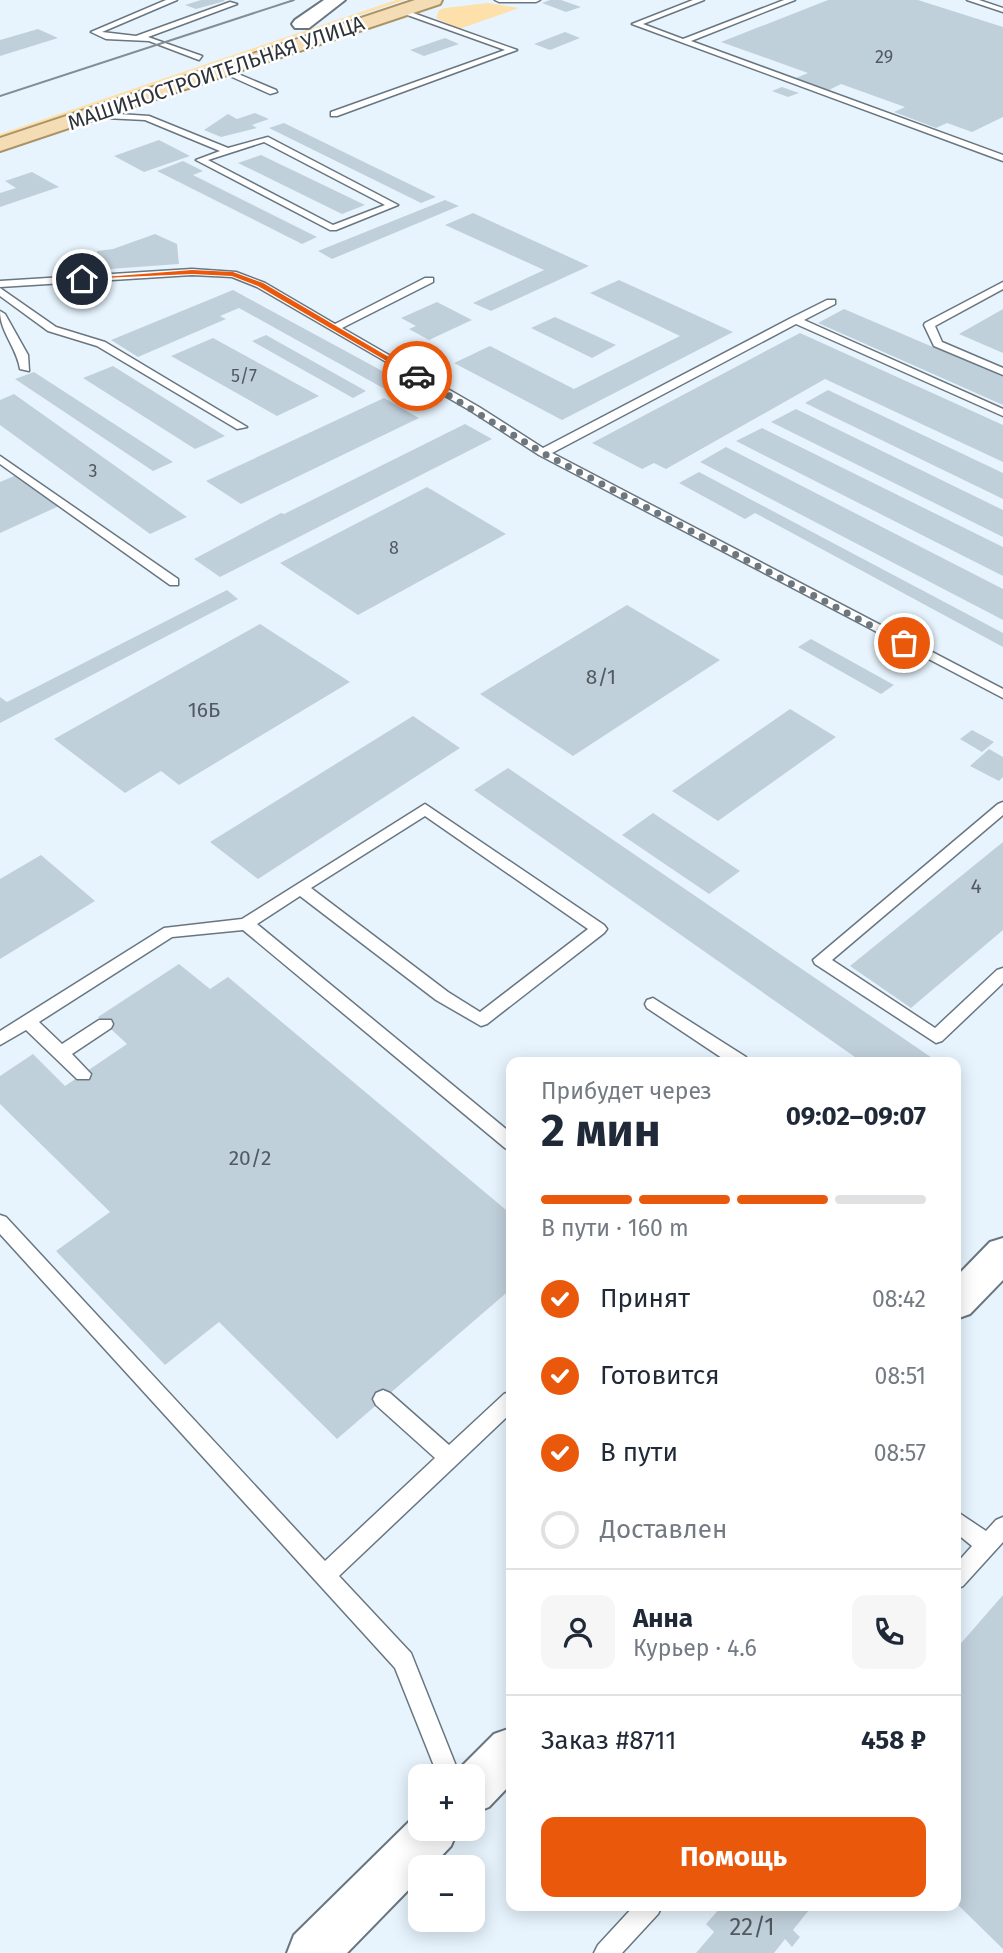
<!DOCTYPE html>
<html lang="ru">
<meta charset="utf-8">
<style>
body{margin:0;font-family:"Fira Sans",sans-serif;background:#f6f6f7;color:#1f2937;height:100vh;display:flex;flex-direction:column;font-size:26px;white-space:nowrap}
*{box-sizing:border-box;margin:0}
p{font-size:23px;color:#747a83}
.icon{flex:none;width:38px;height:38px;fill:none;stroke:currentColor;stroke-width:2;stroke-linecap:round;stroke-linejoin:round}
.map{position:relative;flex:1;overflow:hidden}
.sheet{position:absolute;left:506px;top:1057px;width:455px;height:854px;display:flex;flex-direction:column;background:#fff;border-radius:14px;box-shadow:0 4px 18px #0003}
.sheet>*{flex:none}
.buttons{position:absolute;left:408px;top:1764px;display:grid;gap:14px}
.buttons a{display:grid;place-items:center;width:77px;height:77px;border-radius:14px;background:#fff;box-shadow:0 4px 18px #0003;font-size:35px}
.pin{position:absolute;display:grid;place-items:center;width:60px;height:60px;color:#fff;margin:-30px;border:4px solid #fff;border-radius:50%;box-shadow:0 2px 7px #0007}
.courier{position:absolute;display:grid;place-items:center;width:70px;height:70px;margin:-35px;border:5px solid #ea580c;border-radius:50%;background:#fff;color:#222;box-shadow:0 2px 9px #0007}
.head em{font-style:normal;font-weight:700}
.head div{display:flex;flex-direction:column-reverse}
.head{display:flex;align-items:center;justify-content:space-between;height:119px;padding:0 35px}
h1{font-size:46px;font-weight:700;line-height:52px}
.bar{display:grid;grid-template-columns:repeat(4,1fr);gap:10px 7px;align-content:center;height:84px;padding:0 35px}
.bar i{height:9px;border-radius:5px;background:#e0e1e3}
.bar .active{background:#ea580c}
.bar p{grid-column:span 4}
.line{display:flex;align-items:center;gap:18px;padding:0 35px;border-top:2px solid #e0e1e3}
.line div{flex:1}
.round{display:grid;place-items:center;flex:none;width:74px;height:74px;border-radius:14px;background:#f6f6f7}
ol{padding:0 35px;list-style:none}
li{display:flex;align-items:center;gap:21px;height:77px}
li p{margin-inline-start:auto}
li .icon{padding:7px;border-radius:50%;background:#ea580c;color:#fff;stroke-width:4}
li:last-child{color:#747a83}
li i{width:38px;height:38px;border:4px solid #e0e1e3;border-radius:50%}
.action{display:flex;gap:14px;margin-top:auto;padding:14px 35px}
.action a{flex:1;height:80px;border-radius:14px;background:#ea580c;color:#fff;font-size:28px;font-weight:700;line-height:80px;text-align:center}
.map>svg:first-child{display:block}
.green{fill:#fee0ab}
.building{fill:#c0d0db}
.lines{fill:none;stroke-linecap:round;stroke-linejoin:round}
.service-casing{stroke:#687681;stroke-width:3}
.minor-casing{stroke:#687681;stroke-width:4}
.tertiary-casing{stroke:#687681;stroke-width:4}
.primary-casing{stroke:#aa9368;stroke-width:4}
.service{fill:#fff;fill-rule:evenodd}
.minor{fill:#fff;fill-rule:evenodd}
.tertiary{fill:#fff;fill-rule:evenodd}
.primary{fill:#f4ddb4;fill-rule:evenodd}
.tram{stroke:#848d94;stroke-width:2}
.route{fill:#ea580c}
.done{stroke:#6e777d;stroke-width:7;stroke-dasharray:0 12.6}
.labels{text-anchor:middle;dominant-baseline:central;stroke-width:5;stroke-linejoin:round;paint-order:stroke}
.far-number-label{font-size:18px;fill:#525a61}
.far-street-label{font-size:21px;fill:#2d3338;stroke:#fff}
.number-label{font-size:21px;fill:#525a61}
.near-number-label{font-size:24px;fill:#525a61}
</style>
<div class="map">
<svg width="1003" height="1953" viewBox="0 0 1003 1953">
<rect width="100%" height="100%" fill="#e7f4fd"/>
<path class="green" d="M 396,0 L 405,0 L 0,137 L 0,134 Z
M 488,3 L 519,8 L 459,29 L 436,18 L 439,10 L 445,8 Z"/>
<path class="building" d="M 201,0 L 224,0 L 225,1 L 196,9 L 185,5 Z
M 550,0 L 561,0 L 581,7 L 566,12 L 542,3 Z
M 828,0 L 918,0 L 1003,27 L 1003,117 L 972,132 L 947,123 L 936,128 L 894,112 L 905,107 L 841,84 L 829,90 L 796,78 L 808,73 L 721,42 Z
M 38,29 L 58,38 L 0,56 L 0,40 Z
M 565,32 L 580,38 L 550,50 L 534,44 Z
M 445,38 L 459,44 L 424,56 L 410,50 Z
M 782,87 L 799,93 L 788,97 L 772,91 Z
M 255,113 L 269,119 L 252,125 L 257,128 L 221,137 L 204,130 L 228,114 L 237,119 Z
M 284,123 L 436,197 L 421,203 L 269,128 Z
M 159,140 L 190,156 L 144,172 L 114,156 Z
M 261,155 L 365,205 L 342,214 L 238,163 Z
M 183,161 L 203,171 L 193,175 L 317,237 L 302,244 L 157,171 Z
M 32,172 L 59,187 L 0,207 L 0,193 L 16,188 L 5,181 Z
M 445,200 L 459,206 L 332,259 L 318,251 Z
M 473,213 L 589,266 L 491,311 L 473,303 L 544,270 L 445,225 Z
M 155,234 L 177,244 L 179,264 L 96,270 L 97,251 L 113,249 Z
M 619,280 L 733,332 L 562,420 L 454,363 L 490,346 L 574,389 L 680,336 L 590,293 Z
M 233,290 L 255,302 L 399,380 L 383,388 L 239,308 L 220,316 L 226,319 L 138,357 L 111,340 Z
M 437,302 L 472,320 L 429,340 L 409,329 L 416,326 L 401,318 Z
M 844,309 L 1003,377 L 1003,405 L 818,323 Z
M 1003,309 L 1003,353 L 959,334 Z
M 555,317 L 616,345 L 592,358 L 531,328 Z
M 800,333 L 1003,425 L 1003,462 L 825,379 L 666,469 L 654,463 L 642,469 L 592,443 Z
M 266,335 L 366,391 L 353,398 L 252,341 Z
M 213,338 L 319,396 L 277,416 L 171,356 Z
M 113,366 L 225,436 L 195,449 L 83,378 Z
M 34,372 L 173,462 L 153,471 L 15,379 Z
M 828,390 L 1003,473 L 1003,499 L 805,403 Z
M 14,394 L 187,517 L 150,534 L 0,425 L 0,400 Z
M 384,398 L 419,418 L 241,504 L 206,481 Z
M 796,409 L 1003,510 L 1003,537 L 771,422 Z
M 465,424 L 492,439 L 220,577 L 194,559 L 281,513 L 284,514 Z
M 762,428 L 1003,547 L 1003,576 L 736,441 Z
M 726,447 L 1003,589 L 1003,620 L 700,462 Z
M 699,472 L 1003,633 L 1003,647 L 755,513 L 745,519 L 679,483 Z
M 19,474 L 59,506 L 0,533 L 0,482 Z
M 427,487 L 506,534 L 358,615 L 280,563 Z
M 227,590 L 238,599 L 0,723 L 0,697 L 7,702 Z
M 627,605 L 720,660 L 573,756 L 480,694 Z
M 260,624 L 350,682 L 179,785 L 161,771 L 125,793 L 54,739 Z
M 811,639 L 894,685 L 881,694 L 798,647 Z
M 790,709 L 836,737 L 718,821 L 672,791 Z
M 413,716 L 460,748 L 258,879 L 210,842 Z
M 972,730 L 994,742 L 982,752 L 960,739 Z
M 989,749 L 1003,757 L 1003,777 L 999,781 L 970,766 Z
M 508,768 L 938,1062 L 862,1062 L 474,790 Z
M 653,813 L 740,871 L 709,894 L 622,835 Z
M 1003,842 L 1003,930 L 911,1008 L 850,966 Z
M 41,855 L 95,901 L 0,959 L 0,879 Z
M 179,964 L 210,989 L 228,977 L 511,1214 L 511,1289 L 337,1439 L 219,1322 L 165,1365 L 56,1251 L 110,1212 L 0,1104 L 0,1076 L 33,1054 L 65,1086 L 127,1044 L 98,1017 Z
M 1003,1595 L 1003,1949 L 956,1903 L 956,1649 Z
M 722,1906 L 805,1906 L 809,1910 L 793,1930 L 800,1937 L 792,1947 L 785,1939 L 774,1953 L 696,1953 L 714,1932 L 706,1924 Z"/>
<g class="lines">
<defs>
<path id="service" d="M 166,0 L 177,0 L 102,32 L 136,36 L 230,2 L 237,4 L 148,37 L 202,56 L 199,60 L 149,41 L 106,39 L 91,32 Z
M 495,0 L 540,0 L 536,2 L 499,2 Z
M 693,0 L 704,0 L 643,24 L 683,39 L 784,0 L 795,0 L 691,41 L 1003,155 L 1003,161 L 632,24 Z
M 967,0 L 979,0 L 1003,8 L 1003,12 Z
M 399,8 L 517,50 L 337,116 L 331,116 L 331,112 L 505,50 L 399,12 Z
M 224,68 L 276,90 L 277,92 L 270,94 L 221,72 Z
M 88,112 L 149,116 L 228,148 L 268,137 L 398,205 L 336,230 L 330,230 L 196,160 L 220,151 L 145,120 L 85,117 L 84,115 ZM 264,142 L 385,205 L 333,225 L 208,160 Z
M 192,269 L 236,272 L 265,283 L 335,324 L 425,278 L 433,278 L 433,282 L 342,328 L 479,407 L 543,448 L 791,318 L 827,300 L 835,300 L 835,304 L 804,320 L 1003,409 L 1003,416 L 796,324 L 552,453 L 1003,689 L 1003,698 L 539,455 L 471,411 L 257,287 L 232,277 L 192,275 L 0,287 L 0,281 Z
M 1003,282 L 1003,289 L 935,326 L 942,342 L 1003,368 L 1003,375 L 934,346 L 924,325 L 925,323 Z
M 0,288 L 56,327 L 105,342 L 247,427 L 237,429 L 97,346 L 48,331 L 0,296 Z
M 0,311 L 5,314 L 28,355 L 29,371 L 20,369 C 17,348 0,332 0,311 Z
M 0,456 L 178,579 L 178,585 L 170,585 L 0,464 Z
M 1003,802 L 1003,815 L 832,960 L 935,1028 L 997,970 L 1003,968 L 1003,983 L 942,1041 L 936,1043 L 815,964 L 813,960 L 998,804 Z
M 425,804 L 604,925 L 607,929 L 604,933 L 487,1024 L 481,1026 L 436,1000 L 300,896 L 257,924 L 511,1133 L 511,1150 L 505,1148 L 243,930 L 172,937 L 39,1022 L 62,1044 L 99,1020 L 111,1020 L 113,1024 L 111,1028 L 72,1054 L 91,1074 L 89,1079 L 77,1079 L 26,1030 L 0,1045 L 0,1031 L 164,928 L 242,919 ZM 425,816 L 588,929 L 480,1012 L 448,992 L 311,888 Z
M 653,998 L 746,1057 L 748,1062 L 728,1062 L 647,1008 L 645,1004 L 647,1000 Z
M 0,1215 L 6,1217 L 325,1561 L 435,1458 L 376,1405 L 373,1399 L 376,1393 L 383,1390 L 390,1393 L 449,1445 L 504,1394 L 511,1391 L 511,1413 L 339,1576 L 411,1653 L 460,1776 L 438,1776 L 395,1668 L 0,1234 Z
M 956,1511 L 986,1531 L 996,1520 L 1003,1517 L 1003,1542 L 963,1586 L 956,1589 L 956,1564 L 972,1546 L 956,1533 Z
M 634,1906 L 662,1906 L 658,1914 L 622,1953 L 594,1953 L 598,1945 Z"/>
<path id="minor" d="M 1003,1238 L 1003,1280 L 970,1314 L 956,1319 L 956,1277 L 990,1242 Z
M 511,1728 L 511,1784 L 489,1807 L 472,1814 L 472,1776 L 454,1776 L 455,1773 L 494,1734 Z
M 420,1811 L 420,1829 L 458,1829 L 451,1846 L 431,1867 L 420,1867 L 420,1878 L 347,1953 L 287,1953 L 294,1935 Z"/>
<path id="tertiary" d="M 324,0 L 345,0 L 309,28 L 295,28 L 292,24 L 295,20 Z"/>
<path id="primary" d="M 415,0 L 442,0 L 440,4 L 0,151 L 0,138 Z"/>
</defs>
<use href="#service" class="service-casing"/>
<use href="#minor" class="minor-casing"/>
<use href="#tertiary" class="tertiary-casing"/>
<use href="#primary" class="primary-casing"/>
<use href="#service" class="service"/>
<use href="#minor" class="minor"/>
<use href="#tertiary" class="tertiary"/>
<use href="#primary" class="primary"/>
<path class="tram" d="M 0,96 L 294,0"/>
</g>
<path class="route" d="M 192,270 L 233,272 L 263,283 L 421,376 L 414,377 L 258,286 L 232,276 L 192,274 L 79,279 Z"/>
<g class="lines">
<path class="done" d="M 417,376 L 543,453 L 904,643"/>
</g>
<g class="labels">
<g class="far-number-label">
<text x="884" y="57">29</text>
<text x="244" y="376">5/7</text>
<text x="93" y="471">3</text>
<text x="394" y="548">8</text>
</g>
<g class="far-street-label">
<text transform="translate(216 73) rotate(-19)">МАШИНОСТРОИТЕЛЬНАЯ УЛИЦА</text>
</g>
<g class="number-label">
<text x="601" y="677">8/1</text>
<text x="204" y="710">16Б</text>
<text x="976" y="886">4</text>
<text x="250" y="1158">20/2</text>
</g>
<g class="near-number-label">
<text x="752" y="1927">22/1</text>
</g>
</g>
</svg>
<div class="buttons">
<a>+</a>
<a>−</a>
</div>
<div class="pin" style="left:904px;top:643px;background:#ea580c"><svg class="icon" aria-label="bag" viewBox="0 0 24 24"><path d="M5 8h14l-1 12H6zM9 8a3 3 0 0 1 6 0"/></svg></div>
<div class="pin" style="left:82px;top:279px;background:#1f2937"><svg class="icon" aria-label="home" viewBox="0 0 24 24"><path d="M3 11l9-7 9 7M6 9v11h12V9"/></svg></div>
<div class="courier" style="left:417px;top:376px"><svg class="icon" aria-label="car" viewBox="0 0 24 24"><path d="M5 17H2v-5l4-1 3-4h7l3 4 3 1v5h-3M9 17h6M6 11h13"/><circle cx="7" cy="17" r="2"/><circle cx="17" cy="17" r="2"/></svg></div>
<section class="sheet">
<div class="head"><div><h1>2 мин</h1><p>Прибудет через</p></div><em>09:02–09:07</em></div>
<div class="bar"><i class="active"></i><i class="active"></i><i class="active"></i><i></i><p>В пути · 160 m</p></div>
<ol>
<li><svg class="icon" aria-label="check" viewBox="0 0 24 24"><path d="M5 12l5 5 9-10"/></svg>Принят<p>08:42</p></li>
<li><svg class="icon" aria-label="check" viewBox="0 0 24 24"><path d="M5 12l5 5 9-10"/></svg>Готовится<p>08:51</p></li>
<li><svg class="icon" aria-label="check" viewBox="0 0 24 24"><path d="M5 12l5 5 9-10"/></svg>В пути<p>08:57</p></li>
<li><i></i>Доставлен</li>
</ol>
<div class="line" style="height:126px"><a class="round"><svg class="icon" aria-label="person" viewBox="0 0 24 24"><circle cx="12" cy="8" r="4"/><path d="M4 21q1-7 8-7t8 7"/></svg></a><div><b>Анна</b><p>Курьер · 4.6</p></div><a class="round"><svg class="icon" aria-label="phone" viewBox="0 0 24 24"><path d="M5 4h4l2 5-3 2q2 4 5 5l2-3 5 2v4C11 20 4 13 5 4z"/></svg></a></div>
<div class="line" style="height:91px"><div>Заказ #8711</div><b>458 ₽</b></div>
<div class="action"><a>Помощь</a></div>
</section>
</div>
